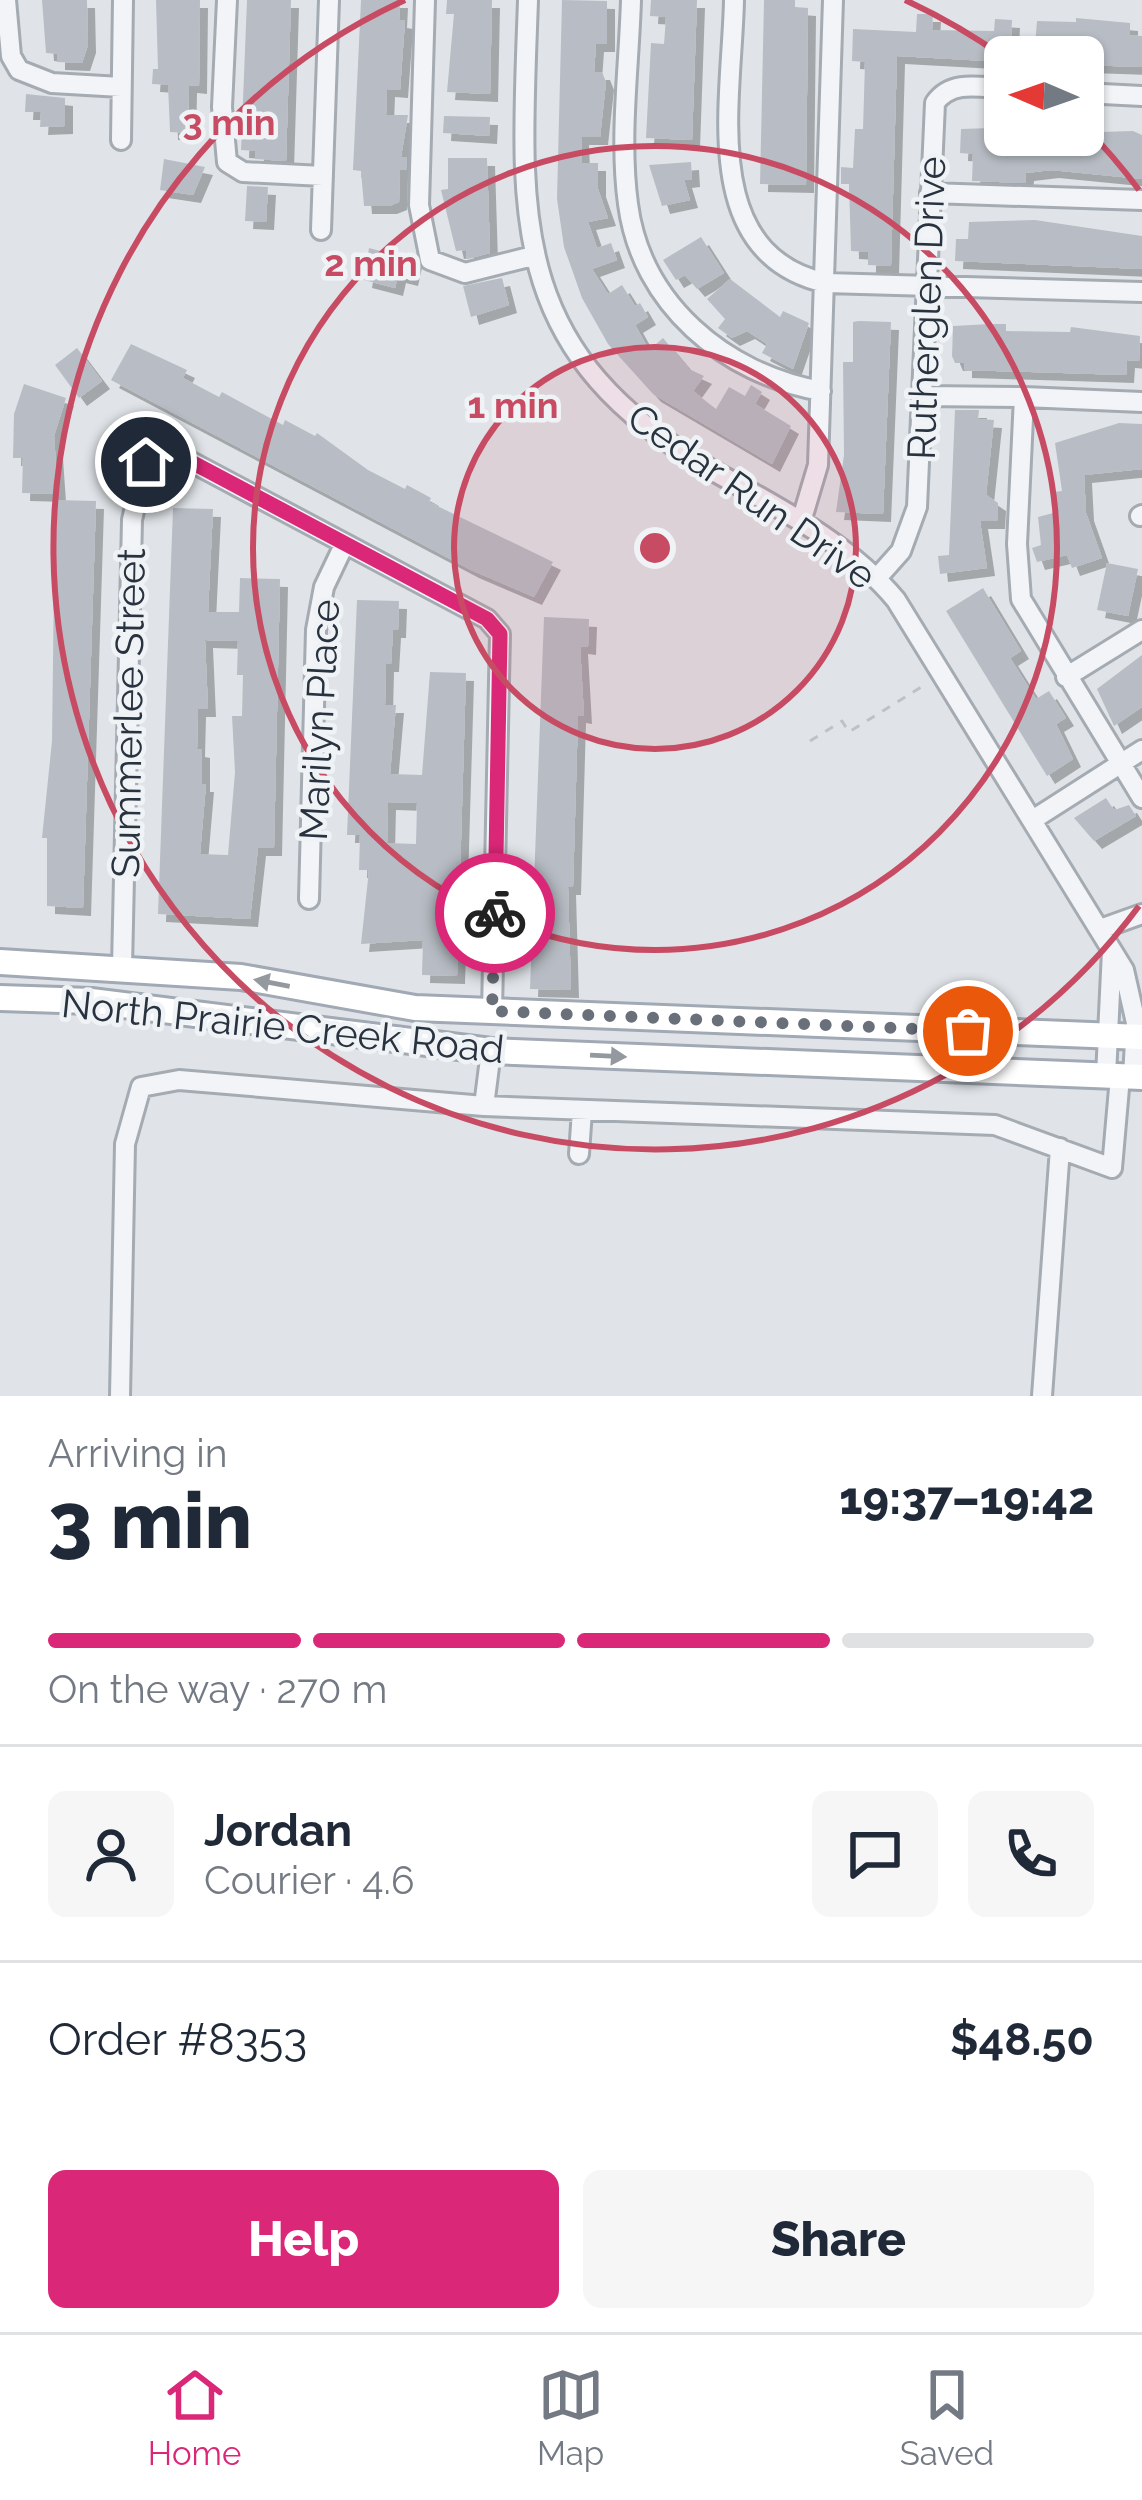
<!DOCTYPE html>
<meta charset="utf-8">
<style>
body{margin:0;font-family:Raleway,sans-serif;background:#f6f6f7;color:#1f2937;height:100vh;display:flex;flex-direction:column;font-size:45px;white-space:nowrap}
*{box-sizing:border-box;margin:0}
p{font-size:39px;color:#747a83}
.icon{flex:none;width:66px;height:66px;fill:none;stroke:currentColor;stroke-width:2;stroke-linecap:round;stroke-linejoin:round}
.map{position:relative;height:1396px;overflow:hidden}
.details{display:flex;flex-direction:column;background:#fff;flex:1}
.details>*{flex:none}
.needle{width:78px;rotate:272deg}
.controls{position:absolute;left:984px;top:36px;display:grid;gap:24px}
.controls a{display:grid;place-items:center;width:120px;height:120px;border-radius:18px;background:#fff;box-shadow:0 3px 9px #0004;font-size:60px}
.pin{position:absolute;display:grid;place-items:center;width:102px;height:102px;color:#fff;margin:-51px;border:6px solid #fff;border-radius:50%;box-shadow:0 3px 12px #0007}
.courier{position:absolute;display:grid;place-items:center;width:120px;height:120px;margin:-60px;border:9px solid #db2777;border-radius:50%;background:#fff;color:#222;box-shadow:0 3px 15px #0007}
.overview em{font-style:normal;font-weight:800}
.overview div{display:flex;flex-direction:column-reverse}
.overview{display:flex;align-items:center;justify-content:space-between;height:204px;padding:0 48px}
h1{font-size:78px;font-weight:800;line-height:90px}
.bar{display:grid;grid-template-columns:repeat(4,1fr);gap:18px 12px;align-content:center;height:144px;padding:0 48px}
.bar i{height:15px;border-radius:9px;background:#e0e1e3}
.bar .selected{background:#db2777}
.bar p{grid-column:span 4}
.line{display:flex;align-items:center;gap:30px;padding:0 48px;border-top:3px solid #e0e1e3}
.line div{flex:1}
.round{display:grid;place-items:center;flex:none;width:126px;height:126px;border-radius:18px;background:#f6f6f7}
.action{display:flex;gap:24px;margin-top:auto;padding:24px 48px}
.action a{flex:1;height:138px;border-radius:18px;background:#db2777;color:#fff;font-size:48px;font-weight:800;line-height:138px;text-align:center}
.action a+a{background:#f6f6f7;color:#1f2937}
.tabs{display:flex;justify-content:space-around;align-items:center;height:168px;border-top:3px solid #e0e1e3;background:#fff;font-size:33px;color:#747a83}
.tabs a{display:grid;justify-items:center;gap:6px}
.tabs .selected{color:#db2777}
.map>svg:first-child{display:block}
.building{fill:#b8bdc5;fill-rule:evenodd;filter:url(#shadow)}
.lines{fill:none;stroke-linecap:round;stroke-linejoin:round}
.minor-casing{stroke:#a5abb2;stroke-width:24}
.major-casing{stroke:#a0a9b4;stroke-width:30}
.path{stroke:#bec2c7;stroke-width:3;stroke-dasharray:9 9;stroke-linecap:butt}
.minor{stroke:#f3f4f7;stroke-width:18}
.major{stroke:#fff;stroke-width:24}
.oneway{fill:#94989f}
.done{stroke:#69707a;stroke-width:12;stroke-dasharray:0 21.6}
.route{stroke:#db2777;stroke-width:15}
.ring{fill:none;stroke:#c84b64;stroke-width:6}
.labels{text-anchor:middle;dominant-baseline:central;stroke-width:9;stroke-linejoin:round;paint-order:stroke}
.street-label{font-size:39px;fill:#29323f;stroke:#f0f3f6}
.centre{fill:#c84b64;stroke:#f0f3f6;stroke-width:6}
.ring-label{font-size:36px;text-anchor:middle;font-weight:bold;fill:#c84b64;stroke:#f0f3f6;stroke-width:9;stroke-linejoin:round;paint-order:stroke}
</style>
<div class="map">
<svg width="1142" height="1396" viewBox="0 0 1142 1396">
<defs>
<filter id="shadow"><feDropShadow dx="8" dy="8" stdDeviation="0" flood-color="#0004"/></filter>
</defs>
<rect width="100%" height="100%" fill="#e0e4e8"/>
<path class="building" d="M 42,0 L 87,0 L 88,45 L 82,63 L 57,62 L 57,54 L 46,53 Z
M 156,0 L 200,0 L 199,86 L 189,85 L 188,133 L 170,132 L 168,85 L 152,84 L 153,69 L 158,69 Z
M 247,0 L 291,0 L 286,161 L 255,159 L 256,151 L 241,150 Z
M 361,0 L 400,0 L 399,20 L 405,21 L 400,90 L 387,89 L 386,115 L 408,115 L 401,157 L 407,157 L 406,170 L 400,170 L 399,202 L 389,206 L 364,206 L 361,171 L 353,170 Z
M 447,0 L 492,0 L 490,94 L 447,92 L 454,14 L 446,14 Z
M 562,0 L 607,1 L 607,44 L 596,44 L 594,72 L 602,72 L 606,82 L 600,137 L 581,137 L 582,163 L 598,163 L 598,189 L 608,218 L 588,222 L 597,248 L 611,243 L 617,260 L 592,269 L 608,294 L 622,285 L 635,306 L 640,303 L 648,317 L 635,325 L 649,350 L 663,338 L 689,369 L 704,376 L 693,391 L 716,409 L 729,387 L 745,396 L 751,385 L 762,392 L 755,404 L 791,426 L 772,464 L 653,394 L 608,344 L 582,298 L 564,247 L 557,199 Z
M 651,0 L 697,0 L 692,140 L 646,138 L 651,43 L 664,44 L 666,17 L 650,16 Z
M 764,0 L 795,0 L 795,7 L 808,8 L 806,185 L 760,184 Z
M 917,14 L 933,14 L 932,30 L 994,31 L 995,19 L 1012,20 L 1010,57 L 1005,62 L 897,56 L 891,266 L 868,265 L 868,252 L 851,251 L 849,184 L 841,184 L 841,167 L 853,168 L 855,129 L 863,129 L 865,62 L 852,61 L 853,29 L 916,32 Z
M 1076,18 L 1130,23 L 1130,35 L 1142,36 L 1142,67 L 1083,65 L 1083,57 L 1034,57 L 1037,21 L 1076,22 Z
M 26,94 L 65,98 L 65,126 L 40,127 L 41,112 L 25,112 Z
M 444,116 L 490,117 L 489,136 L 443,133 Z
M 990,128 L 1005,135 L 1133,131 L 1142,135 L 1142,179 L 1051,170 L 1026,173 L 1025,183 L 972,181 L 973,154 L 960,153 L 961,129 Z
M 448,158 L 487,158 L 490,253 L 467,259 L 466,250 L 456,251 L 441,190 L 448,189 Z
M 164,159 L 205,167 L 193,195 L 160,190 Z
M 691,162 L 692,179 L 684,180 L 690,200 L 662,206 L 649,165 Z
M 247,186 L 268,187 L 266,222 L 245,221 Z
M 1035,220 L 1142,236 L 1142,269 L 955,261 L 956,239 L 968,239 L 969,222 Z
M 701,237 L 724,273 L 697,289 L 685,275 L 676,280 L 663,260 Z
M 369,248 L 414,260 L 410,278 L 398,275 L 395,288 L 364,280 Z
M 502,278 L 509,305 L 471,317 L 463,286 Z
M 730,279 L 780,317 L 783,311 L 809,323 L 793,369 L 762,353 L 767,344 L 747,331 L 732,338 L 718,328 L 725,319 L 707,299 Z
M 859,321 L 891,322 L 883,514 L 836,512 L 844,455 L 843,362 L 853,362 L 853,322 Z
M 990,324 L 1006,324 L 1006,331 L 1070,332 L 1071,327 L 1140,336 L 1139,361 L 1127,360 L 1126,375 L 964,370 L 964,363 L 955,363 L 952,356 L 953,326 Z
M 131,344 L 187,370 L 183,378 L 219,397 L 222,392 L 283,425 L 285,420 L 315,436 L 317,433 L 368,470 L 405,489 L 407,485 L 431,498 L 429,502 L 553,562 L 534,597 L 471,570 L 111,380 Z
M 77,348 L 102,381 L 79,398 L 55,365 Z
M 24,384 L 66,398 L 54,436 L 58,494 L 22,493 L 23,458 L 13,458 L 14,414 Z
M 955,410 L 979,410 L 978,419 L 994,420 L 986,495 L 998,503 L 997,521 L 980,521 L 987,568 L 940,574 L 938,556 L 949,555 Z
M 1119,423 L 1142,424 L 1142,469 L 1084,475 L 1086,513 L 1102,558 L 1072,568 L 1067,555 L 1037,562 L 1032,548 L 1041,545 L 1038,517 L 1057,512 L 1054,492 L 1062,491 L 1055,443 Z
M 55,500 L 96,501 L 83,908 L 47,906 L 47,838 L 42,838 L 52,741 Z
M 173,508 L 213,509 L 208,612 L 239,612 L 240,578 L 280,579 L 274,848 L 258,848 L 250,919 L 158,914 ZM 205,640 L 238,641 L 237,675 L 243,675 L 242,716 L 232,716 L 235,772 L 228,855 L 200,854 L 206,784 L 202,784 L 202,750 L 197,749 L 198,709 L 208,709 Z
M 1107,563 L 1138,569 L 1128,616 L 1097,610 Z
M 983,588 L 1021,651 L 1010,658 L 1036,699 L 1049,691 L 1066,718 L 1056,724 L 1073,759 L 1047,776 L 946,611 Z
M 357,600 L 399,601 L 398,630 L 393,630 L 391,664 L 386,664 L 385,705 L 396,705 L 390,774 L 422,775 L 430,672 L 466,673 L 457,976 L 422,975 L 423,940 L 361,944 L 369,870 L 359,870 L 360,835 L 347,835 ZM 388,802 L 417,803 L 416,844 L 387,843 Z
M 544,617 L 589,619 L 588,647 L 580,646 L 584,716 L 578,715 L 573,887 L 568,887 L 571,990 L 530,989 Z
M 1142,655 L 1142,707 L 1114,726 L 1097,689 Z
M 1106,798 L 1114,810 L 1129,805 L 1136,816 L 1094,841 L 1074,818 Z"/>
<g class="lines">
<defs>
<path id="minor" d="M 6,0 L 11,56 L 19,70 L 52,83 L 121,87
M 227,0 L 222,107 L 227,162 L 243,172 L 323,176
M 425,0 L 419,205 L 430,260 L 465,273 L 533,256
M 528,0 C 521,211 503,349 710,469 C 776,507 847,541 896,600 L 1124,970 L 1136,1023 L 1133,1077
M 631,0 C 629,67 619,138 628,204 C 641,304 725,374 821,391
M 734,0 C 732,101 697,254 826,283 L 1142,292
M 1083,93 L 1142,96
M 121,140 L 123,0
M 930,193 L 1142,200
M 321,230 L 329,0
M 922,396 L 1024,397 L 1017,544 L 1021,599 L 1142,798
M 1024,397 L 1142,402
M 115,446 L 145,462 L 163,453 L 182,457 L 487,619 L 500,634 L 492,1011
M 1140,516 L 1142,515
M 801,522 L 818,465 L 833,0
M 877,578 L 901,551 L 917,507 L 935,103 C 951,80 979,87 1005,89
M 1066,677 L 1142,630
M 1034,819 L 1142,750
M 309,899 L 316,630 L 324,587 L 344,545
M 1103,928 L 1142,914
M 122,967 L 132,520 L 145,462
M 1106,1076 L 1112,951
M 484,1106 L 491,1051
M 579,1154 L 582,1110
M 120,1396 L 125,1144 L 141,1087 L 179,1080 L 484,1106 L 995,1125 L 1112,1168 L 1120,1077
M 1042,1396 L 1060,1148"/>
<path id="major" d="M 0,962 L 241,977 L 415,1008 L 1142,1037
M 0,998 L 91,1001 L 491,1051 L 1142,1077"/>
</defs>
<use href="#minor" class="minor-casing"/>
<use href="#major" class="major-casing"/>
<path class="path" d="M 810,741 L 842,721 L 849,732 L 926,684"/>
<use href="#minor" class="minor"/>
<use href="#major" class="major"/>
</g>
<defs><path id="oneway-solid" d="M-6-.8H1V-3.2L6.5 0L1 3.2V.8H-6Z" transform="scale(3)"/></defs>
<g class="oneway">
<use href="#oneway-solid" transform="translate(272 983) rotate(-169)"/>
<use href="#oneway-solid" transform="translate(608 1056) rotate(3)"/>
</g>
<g class="lines">
<path class="done" d="M 495,913 L 492,1011 L 968,1031"/>
<path class="route" d="M 146,462 L 163,453 L 182,457 L 487,619 L 500,634 L 495,913"/>
</g>
<circle cx="655" cy="548" r="201" fill="#c84b64" fill-opacity=".12"/>
<g class="ring">
<circle cx="655" cy="548" r="201"/>
<circle cx="655" cy="548" r="402"/>
<path d="M1139 906A602 602 0 1 1 405 0M905 0A602 602 0 0 1 1005 58M1084 126A602 602 0 0 1 1139 190"/>
</g>
<g class="labels">
<g class="street-label">
<text transform="translate(926 308) rotate(-88)">Rutherglen Drive</text>
<text transform="translate(752 496) rotate(35)">Cedar Run Drive</text>
<text transform="translate(128 713) rotate(-89)">Summerlee Street</text>
<text transform="translate(319 720) rotate(-87)">Marilyn Place</text>
<text transform="translate(283 1026) rotate(6)">North Prairie Creek Road</text>
</g>
</g>
<circle cx="655" cy="548" r="18" class="centre"/>
<g class="ring-label">
<text x="229" y="135">3 min</text>
<text x="371" y="276">2 min</text>
<text x="513" y="418">1 min</text>
</g>
</svg>
<div class="controls">
<a><svg class="needle" viewBox="-14 -14 28 28"><path d="M0-13l5 13h-10z" fill="#e53935"/><path d="M0 13l5-13h-10z" fill="#747a83"/></svg></a>
</div>
<div class="pin" style="left:968px;top:1031px;background:#ea580c"><svg class="icon" aria-label="bag" viewBox="0 0 24 24"><path d="M5 8h14l-1 12H6zM9 8a3 3 0 0 1 6 0"/></svg></div>
<div class="pin" style="left:146px;top:462px;background:#1f2937"><svg class="icon" aria-label="home" viewBox="0 0 24 24"><path d="M3 11l9-7 9 7M6 9v11h12V9"/></svg></div>
<div class="courier" style="left:495px;top:913px"><svg class="icon" aria-label="bike" viewBox="0 0 24 24"><circle cx="6" cy="16" r="4"/><circle cx="18" cy="16" r="4"/><path d="M6 16l4-8h5l3 8M10 8l3 8H6M13 5h3"/></svg></div>
</div>
<section class="details">
<div class="overview"><div><h1>3 min</h1><p>Arriving in</p></div><em>19:37–19:42</em></div>
<div class="bar"><i class="selected"></i><i class="selected"></i><i class="selected"></i><i></i><p>On the way · 270 m</p></div>
<div class="line" style="height:216px"><a class="round"><svg class="icon" aria-label="person" viewBox="0 0 24 24"><circle cx="12" cy="8" r="4"/><path d="M4 21q1-7 8-7t8 7"/></svg></a><div><b>Jordan</b><p>Courier · 4.6</p></div><a class="round"><svg class="icon" aria-label="chat" viewBox="0 0 24 24"><path d="M4 5h16v11H9l-5 4z"/></svg></a><a class="round"><svg class="icon" aria-label="phone" viewBox="0 0 24 24"><path d="M5 4h4l2 5-3 2q2 4 5 5l2-3 5 2v4C11 20 4 13 5 4z"/></svg></a></div>
<div class="line" style="height:156px"><div>Order #8353</div><b>$48.50</b></div>
<div class="action"><a>Help</a><a>Share</a></div>
</section>
<nav class="tabs">
<a class="selected"><svg class="icon" aria-label="home" viewBox="0 0 24 24"><path d="M3 11l9-7 9 7M6 9v11h12V9"/></svg>Home</a>
<a><svg class="icon" aria-label="map" viewBox="0 0 24 24"><path d="M3 6l6-2 6 2 6-2v14l-6 2-6-2-6 2zM9 4v14M15 6v14"/></svg>Map</a>
<a><svg class="icon" aria-label="saved" viewBox="0 0 24 24"><path d="M7 4h10v16l-5-4-5 4z"/></svg>Saved</a>
</nav>
